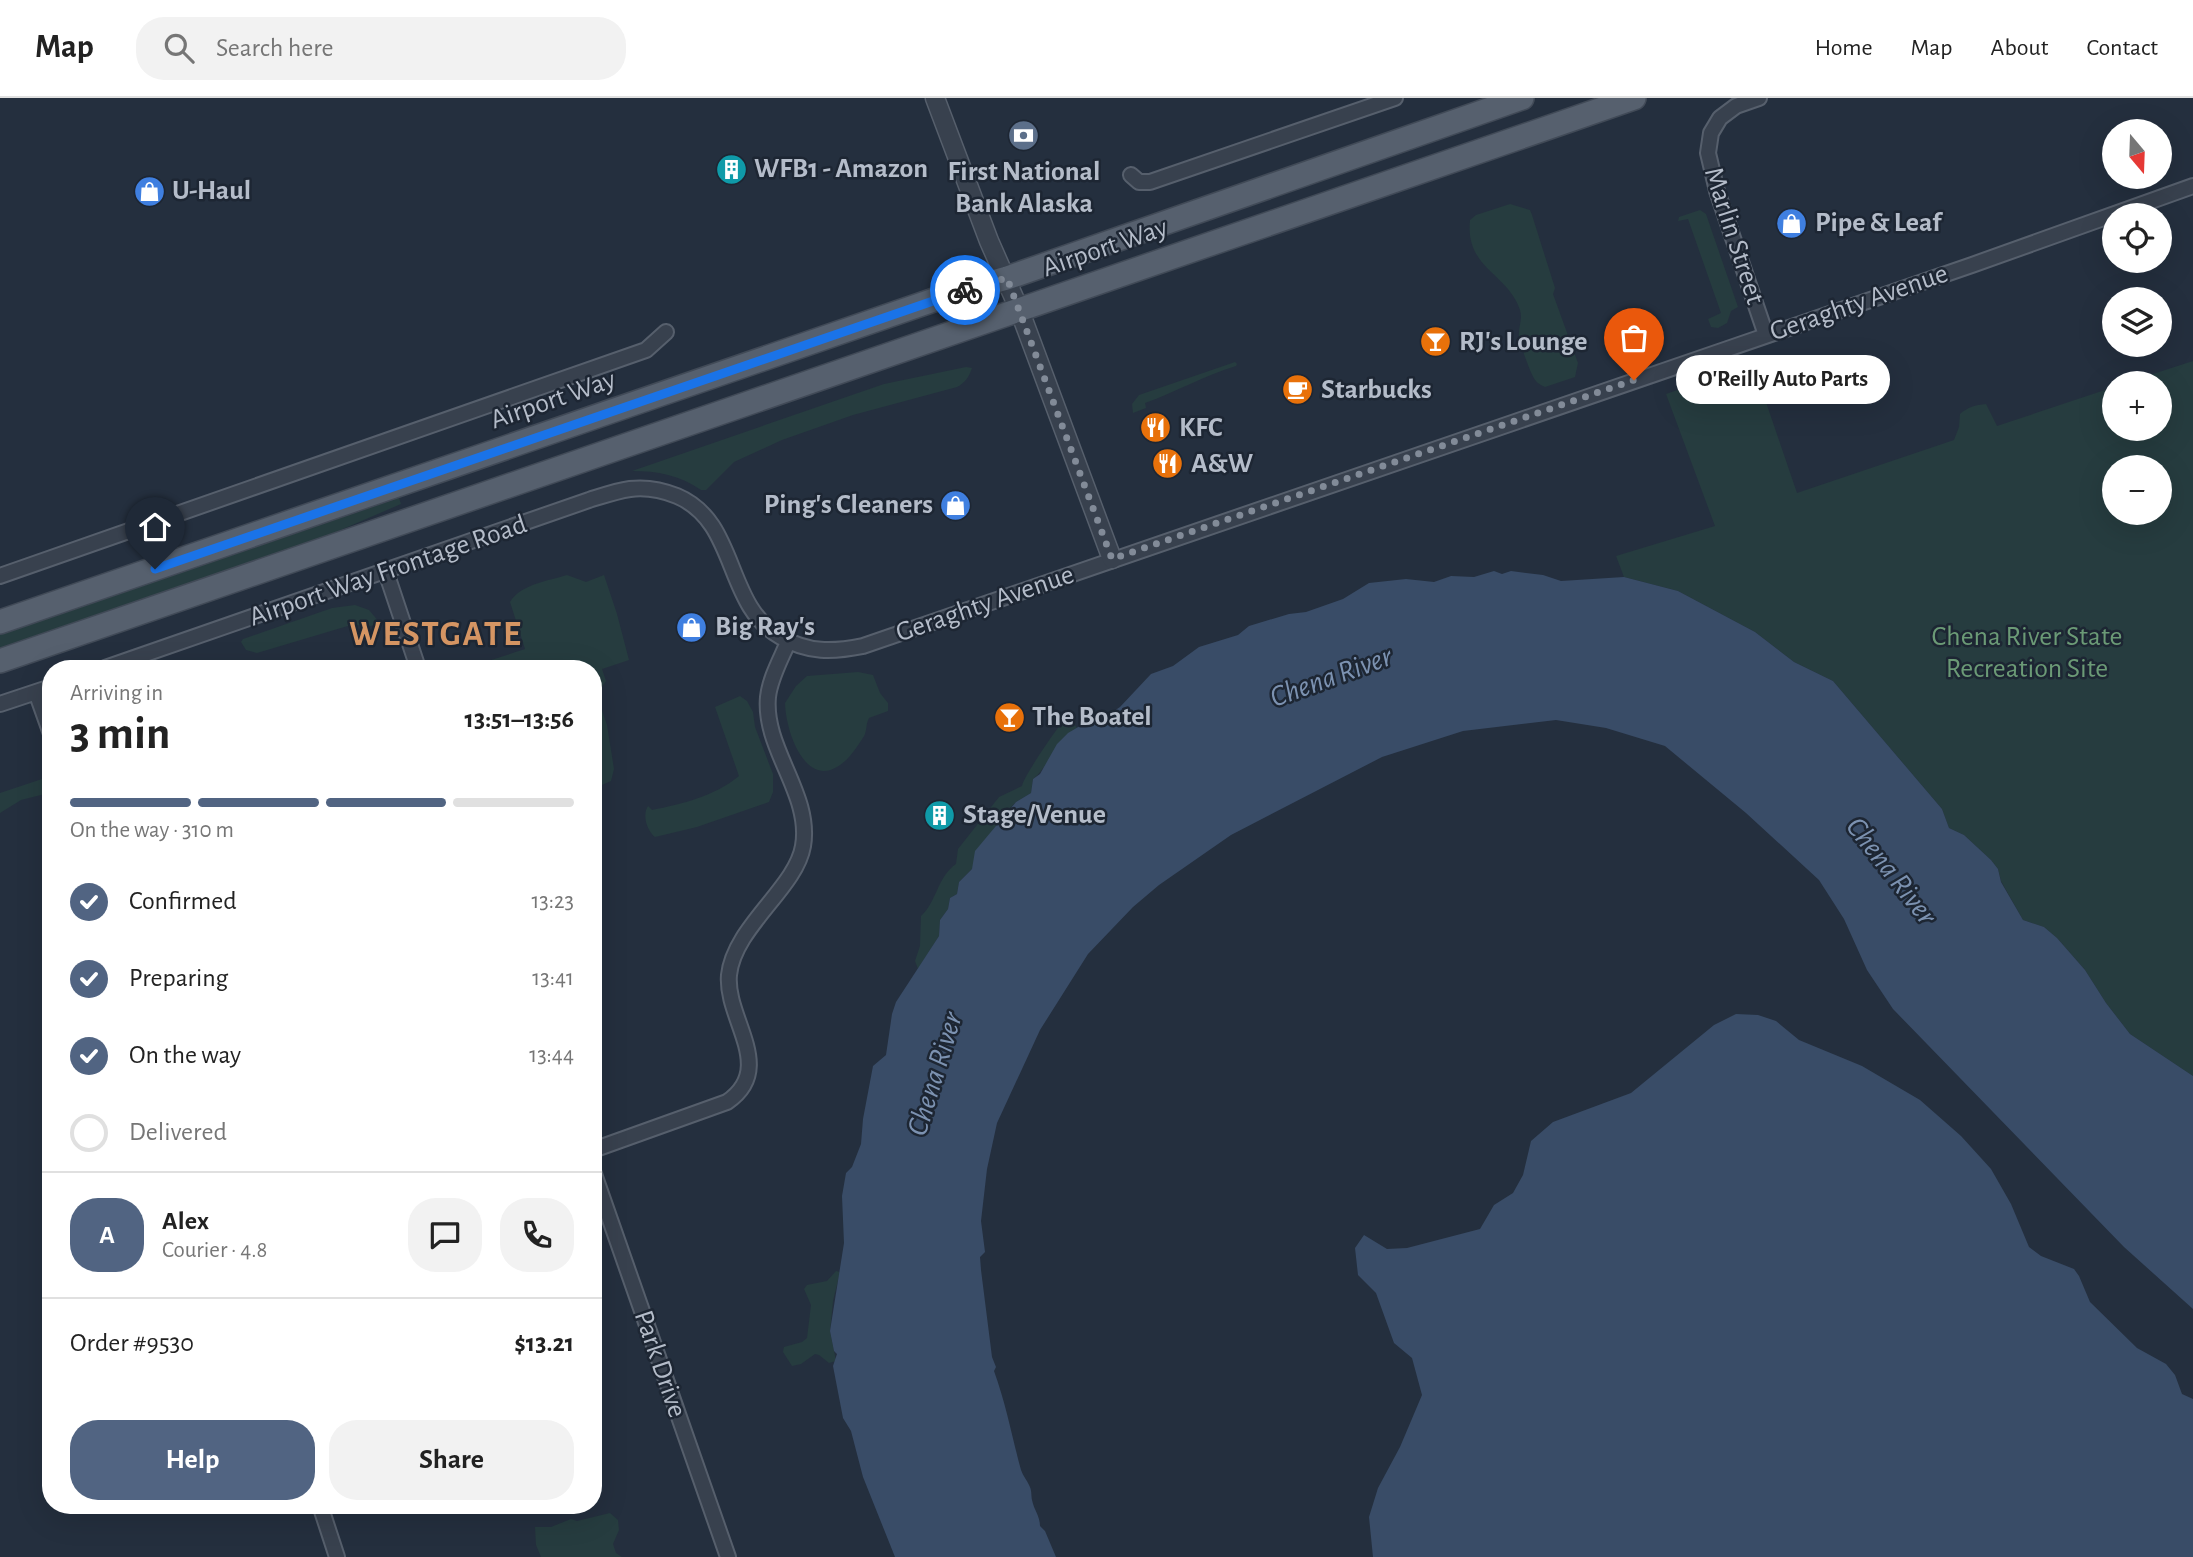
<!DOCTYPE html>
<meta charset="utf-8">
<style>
body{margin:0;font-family:"Alegreya Sans",sans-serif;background:#f2f2f2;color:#222;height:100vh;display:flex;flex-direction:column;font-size:26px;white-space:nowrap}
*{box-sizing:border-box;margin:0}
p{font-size:23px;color:#767676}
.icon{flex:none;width:38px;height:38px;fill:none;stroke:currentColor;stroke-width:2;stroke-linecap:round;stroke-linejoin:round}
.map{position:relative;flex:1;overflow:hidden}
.sheet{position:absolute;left:42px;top:562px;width:560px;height:854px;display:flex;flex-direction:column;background:#fff;border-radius:28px;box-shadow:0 7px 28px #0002}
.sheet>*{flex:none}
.needle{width:46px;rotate:161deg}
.tools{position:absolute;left:2102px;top:21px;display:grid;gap:14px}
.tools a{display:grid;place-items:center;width:70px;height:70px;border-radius:50%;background:#fff;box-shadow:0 7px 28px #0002;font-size:35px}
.pin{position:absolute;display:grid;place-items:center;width:60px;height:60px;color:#fff;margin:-72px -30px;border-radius:50% 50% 50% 0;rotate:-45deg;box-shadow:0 0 7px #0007}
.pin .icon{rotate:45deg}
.courier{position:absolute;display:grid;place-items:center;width:70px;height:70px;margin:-35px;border:5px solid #1a73e8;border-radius:50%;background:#fff;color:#222;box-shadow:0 2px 9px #0007}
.bubble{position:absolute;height:49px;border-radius:24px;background:#fff;box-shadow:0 7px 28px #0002;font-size:23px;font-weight:600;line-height:49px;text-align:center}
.head em{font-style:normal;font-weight:600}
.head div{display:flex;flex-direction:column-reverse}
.head{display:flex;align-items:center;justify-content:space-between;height:119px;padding:0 28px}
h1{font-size:46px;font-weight:600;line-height:52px}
.bar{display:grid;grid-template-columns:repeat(4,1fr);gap:10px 7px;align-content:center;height:84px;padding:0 28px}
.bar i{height:9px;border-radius:5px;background:#e0e0e0}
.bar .active{background:#516482}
.bar p{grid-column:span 4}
.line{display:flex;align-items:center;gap:18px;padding:0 28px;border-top:2px solid #e0e0e0}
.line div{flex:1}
.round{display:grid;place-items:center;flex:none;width:74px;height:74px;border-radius:28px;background:#f2f2f2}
ol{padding:0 28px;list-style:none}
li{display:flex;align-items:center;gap:21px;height:77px}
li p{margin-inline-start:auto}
li .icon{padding:7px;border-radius:50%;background:#516482;color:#fff;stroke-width:4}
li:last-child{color:#767676}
li i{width:38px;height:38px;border:4px solid #e0e0e0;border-radius:50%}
.action{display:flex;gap:14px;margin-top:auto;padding:14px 28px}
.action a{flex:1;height:80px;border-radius:28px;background:#516482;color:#fff;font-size:28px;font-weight:600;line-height:80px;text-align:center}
.action a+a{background:#f2f2f2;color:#222}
header{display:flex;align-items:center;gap:42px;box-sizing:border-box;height:98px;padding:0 35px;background:#fff;border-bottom:2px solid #e0e0e0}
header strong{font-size:33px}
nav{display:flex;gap:38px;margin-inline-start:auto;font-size:24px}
.search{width:490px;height:63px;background:#f2f2f2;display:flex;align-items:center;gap:18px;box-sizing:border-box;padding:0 24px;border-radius:28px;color:#767676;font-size:26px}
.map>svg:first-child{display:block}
.green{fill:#263c3f;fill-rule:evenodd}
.water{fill:#394c67}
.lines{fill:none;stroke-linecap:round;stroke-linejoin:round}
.minor-casing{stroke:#565f6c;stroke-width:18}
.tertiary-casing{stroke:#565f6c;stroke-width:21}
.primary-casing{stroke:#414a57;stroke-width:26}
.minor{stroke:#38414e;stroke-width:14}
.tertiary{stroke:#38414e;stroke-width:18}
.primary{stroke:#56606e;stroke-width:23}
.done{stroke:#828b98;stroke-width:7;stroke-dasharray:0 12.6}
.route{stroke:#1a73e8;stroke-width:9}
.labels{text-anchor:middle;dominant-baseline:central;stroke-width:5;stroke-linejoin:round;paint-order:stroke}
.poi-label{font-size:28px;font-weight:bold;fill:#b4bcc9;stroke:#1d2633;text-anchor:start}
.street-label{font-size:28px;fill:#b4bcc9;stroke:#1d2633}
.park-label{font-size:28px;fill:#6b9a76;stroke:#1d2633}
.water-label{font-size:30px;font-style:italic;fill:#7c92b1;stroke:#1d2633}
.district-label{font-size:35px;font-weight:bold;letter-spacing:2px;fill:#d59563;stroke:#1d2633}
</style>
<header>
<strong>Map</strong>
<div class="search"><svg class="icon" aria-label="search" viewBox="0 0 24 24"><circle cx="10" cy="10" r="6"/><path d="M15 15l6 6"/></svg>Search here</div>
<nav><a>Home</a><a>Map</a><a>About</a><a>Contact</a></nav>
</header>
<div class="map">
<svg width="2193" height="1459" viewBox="0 0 2193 1459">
<rect width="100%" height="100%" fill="#242f3e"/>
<path class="green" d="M 1510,106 L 1530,112 L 1532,117 L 1555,190 L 1553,196 L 1578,265 L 1575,279 L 1545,289 C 1543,288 1537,285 1536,283 C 1531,278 1520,246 1519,238 C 1518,229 1523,222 1520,212 C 1508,175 1465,171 1470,122 L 1476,117 Z
M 1700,112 L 1706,116 L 1738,209 L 1731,213 L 1727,225 L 1718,230 L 1711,229 L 1708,221 L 1721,215 L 1688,121 L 1678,123 L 1679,119 Z
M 2193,263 L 2193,978 L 2130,936 L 2106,905 L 2085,872 L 2057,840 L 2044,829 L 2023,822 L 2001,783 L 1998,771 L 1991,762 L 1964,737 L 1949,730 L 1942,711 L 1833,583 L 1794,564 L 1755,534 L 1678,493 L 1624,479 L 1616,458 L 1715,428 L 1666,296 L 1753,266 L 1797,395 L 1954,342 L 1959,329 L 1960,316 C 1968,309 1975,307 1986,306 L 1997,328 L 2114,289 L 2114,331 L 2160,331 L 2160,285 L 2125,285 ZM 2114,369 L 2160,369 L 2160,415 L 2114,415 Z
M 1235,264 L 1237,266 L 1236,268 C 1203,278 1176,294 1145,305 L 1146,310 L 1133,315 L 1132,306 L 1139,297 Z
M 966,269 L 972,270 C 969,279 965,285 957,289 L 853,317 L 782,342 L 734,364 L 706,392 L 701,392 C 680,377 657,373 632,373 L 884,286 Z
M 399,400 L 401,406 L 329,437 L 0,550 L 0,537 Z
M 567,477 L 586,484 L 604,477 L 617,516 L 629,562 L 602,571 L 606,583 L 599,593 L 599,604 L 607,627 L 614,671 L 611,683 L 593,691 L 593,570 L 471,570 L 475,564 L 476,567 L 525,551 L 510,504 C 521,486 548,483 567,477 Z
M 355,507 L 369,512 L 380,525 L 371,528 L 351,527 L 257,555 L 246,552 L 241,544 L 243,541 L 332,510 Z
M 858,574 L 873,577 L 880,595 L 888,605 L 888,613 L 869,620 C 866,626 867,630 865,636 C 863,641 854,653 850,658 C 810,702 786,638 785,605 L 796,588 L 807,578 Z
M 740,598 L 747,603 L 753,614 L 755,629 L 773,676 L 773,694 L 769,704 L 697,729 L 655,739 C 647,733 642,717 648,708 L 652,712 C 682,706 715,698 739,678 L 715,609 Z
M 1068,617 L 1077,630 C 1054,641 1051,667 1033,681 L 1031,695 L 1016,704 L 1001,719 L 972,771 L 959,784 L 957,796 L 950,800 L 948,811 L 940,822 L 939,838 L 918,871 L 915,863 L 920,848 L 921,818 C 937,804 937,779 956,766 L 958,751 L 999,699 L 1022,688 C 1024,677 1060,626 1068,617 Z
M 45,680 L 48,688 L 45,696 L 21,702 L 0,715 L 0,695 Z
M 836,1173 L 840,1174 L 833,1203 L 830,1233 L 836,1263 L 829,1265 L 819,1257 L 815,1256 L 801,1266 L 792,1268 L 783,1254 L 784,1249 L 802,1244 L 807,1240 L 811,1207 L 804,1191 L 807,1187 L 827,1183 Z
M 610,1415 L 618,1422 L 619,1432 L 613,1446 L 616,1455 L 622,1459 L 541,1459 L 536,1447 L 535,1429 L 551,1429 L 571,1421 L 577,1423 Z"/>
<path class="water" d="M 1494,473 L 1502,476 L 1511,473 L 1543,477 L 1561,483 L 1624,479 L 1678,493 L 1755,534 L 1794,564 L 1833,583 L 1942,711 L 1949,730 L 1964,737 L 1991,762 L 1998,771 L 2001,784 L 2023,822 L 2044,829 L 2057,840 L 2085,872 L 2106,905 L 2130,936 L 2193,978 L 2193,1211 L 2124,1149 L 1893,911 L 1867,872 L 1844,821 L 1819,782 L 1746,715 L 1665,648 L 1606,630 L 1556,622 L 1463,633 L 1382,659 L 1231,737 L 1159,787 L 1133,809 L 1088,856 L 1040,932 L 997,1025 L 987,1071 L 981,1123 L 985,1154 L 980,1159 L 981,1172 L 992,1259 L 996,1269 L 994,1273 C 1006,1306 1012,1339 1021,1372 C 1023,1378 1027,1382 1029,1387 C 1032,1392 1031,1397 1032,1402 C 1034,1412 1040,1418 1040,1428 L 1045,1433 L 1056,1459 L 895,1459 L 863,1379 L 851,1333 L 843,1320 L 833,1268 L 837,1256 L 834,1253 L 830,1233 L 844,1145 L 842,1098 L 846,1075 L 852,1069 L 861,1046 L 863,1021 L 873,968 L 886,957 L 892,916 L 896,904 L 939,838 L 940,822 L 948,811 L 950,800 L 957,796 L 959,784 L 972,771 L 975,753 L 1016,704 L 1031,695 L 1033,681 L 1040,676 L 1057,646 L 1068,635 L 1090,622 L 1108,617 L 1120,609 L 1151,576 L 1173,568 L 1199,549 L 1238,537 L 1249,528 L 1289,516 L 1306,514 L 1343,501 L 1369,485 L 1406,481 L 1434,484 L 1451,478 L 1474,479 Z
M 1736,916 L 1758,917 L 1776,923 L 1799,942 L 1862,968 L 1920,1002 L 1961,1038 L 1991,1071 L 2011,1106 L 2029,1149 L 2041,1158 L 2074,1171 L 2079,1178 L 2090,1204 L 2137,1250 L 2166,1266 L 2175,1277 L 2182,1296 L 2193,1301 L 2193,1459 L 1373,1459 L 1369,1419 L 1378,1390 L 1400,1349 L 1422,1297 L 1412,1260 L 1394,1245 L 1376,1195 L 1358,1177 L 1355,1150 L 1364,1137 L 1387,1151 L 1407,1150 L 1480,1131 L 1494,1107 L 1513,1095 L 1523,1077 L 1531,1043 L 1553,1024 L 1631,995 L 1714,927 Z"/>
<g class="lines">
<defs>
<path id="minor" d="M 1759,0 L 1736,8 L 1720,20 L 1711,35 L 1708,55 L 1717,93 L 1766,237
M 1131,77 L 1139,84 L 1150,84 L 1395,0
M 386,474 L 418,570
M 0,478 L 646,252 L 666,234
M 105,570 L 589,402 C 602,398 616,393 630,391 C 646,389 662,392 677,398 C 739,424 724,508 781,539 C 808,555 833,554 863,548 L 1972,167 L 2193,88
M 36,594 L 51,636
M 0,606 L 51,589
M 593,1052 L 727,1004 C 777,970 725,921 729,877 C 734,829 796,790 803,748 C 812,696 763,651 768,599 C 770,580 781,561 788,544
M 593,1073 L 728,1459
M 320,1407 L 337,1459"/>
<path id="tertiary" d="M 935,0 L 989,143 L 1019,211 L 1112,461"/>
<path id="primary" d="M 0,524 L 957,194 L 1007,180 L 1522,0
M 0,563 L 1634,0"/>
</defs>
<use href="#minor" class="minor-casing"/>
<use href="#tertiary" class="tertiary-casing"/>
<use href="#primary" class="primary-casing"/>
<use href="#minor" class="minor"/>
<use href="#tertiary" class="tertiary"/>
<use href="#primary" class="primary"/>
</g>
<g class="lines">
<path class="done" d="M 965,192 L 1007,180 L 1112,461 L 1634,282"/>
<path class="route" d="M 155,471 L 965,192"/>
</g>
<defs>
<symbol id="bank-disc" viewBox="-11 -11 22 22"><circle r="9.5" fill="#5c6f8a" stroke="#1d2633"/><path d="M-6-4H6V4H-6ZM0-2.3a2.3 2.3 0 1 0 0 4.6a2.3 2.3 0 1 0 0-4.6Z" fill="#fff"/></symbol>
<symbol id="building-disc" viewBox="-11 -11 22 22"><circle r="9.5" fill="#0f9aa8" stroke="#1d2633"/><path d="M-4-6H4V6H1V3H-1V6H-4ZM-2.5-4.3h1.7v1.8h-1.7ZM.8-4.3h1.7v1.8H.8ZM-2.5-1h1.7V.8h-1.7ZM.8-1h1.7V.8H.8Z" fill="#fff"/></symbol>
<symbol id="shop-disc" viewBox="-11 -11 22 22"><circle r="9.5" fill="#3f7fe0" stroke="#1d2633"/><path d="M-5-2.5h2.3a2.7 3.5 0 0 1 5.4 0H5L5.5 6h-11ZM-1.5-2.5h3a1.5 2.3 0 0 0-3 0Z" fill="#fff"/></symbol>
<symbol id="bar-disc" viewBox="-11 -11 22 22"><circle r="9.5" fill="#e8710a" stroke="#1d2633"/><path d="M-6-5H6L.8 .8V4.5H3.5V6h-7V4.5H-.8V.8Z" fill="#fff"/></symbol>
<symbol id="cafe-disc" viewBox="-11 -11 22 22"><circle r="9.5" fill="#e8710a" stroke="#1d2633"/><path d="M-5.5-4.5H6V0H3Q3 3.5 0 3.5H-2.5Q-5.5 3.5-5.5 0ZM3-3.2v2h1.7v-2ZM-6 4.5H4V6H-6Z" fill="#fff"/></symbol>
<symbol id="restaurant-disc" viewBox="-11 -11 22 22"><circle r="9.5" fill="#e8710a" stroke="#1d2633"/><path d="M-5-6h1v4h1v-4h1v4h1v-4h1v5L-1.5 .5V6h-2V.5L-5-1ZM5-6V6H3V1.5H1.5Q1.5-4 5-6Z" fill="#fff"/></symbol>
</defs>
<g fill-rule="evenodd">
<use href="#bank-disc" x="1006" y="20" width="35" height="35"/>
<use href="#building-disc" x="714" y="54" width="35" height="35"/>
<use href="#shop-disc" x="132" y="76" width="35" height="35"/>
<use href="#shop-disc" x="1774" y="108" width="35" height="35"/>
<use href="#bar-disc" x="1418" y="226" width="35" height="35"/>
<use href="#cafe-disc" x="1280" y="274" width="35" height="35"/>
<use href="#restaurant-disc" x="1138" y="312" width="35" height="35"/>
<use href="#restaurant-disc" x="1150" y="348" width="35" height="35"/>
<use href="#shop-disc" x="938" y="390" width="35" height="35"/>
<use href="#shop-disc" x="674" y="512" width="35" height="35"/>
<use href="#bar-disc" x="992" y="602" width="35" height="35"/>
<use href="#building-disc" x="922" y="700" width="35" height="35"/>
</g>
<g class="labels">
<g class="poi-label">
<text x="754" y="71">WFB1 - Amazon</text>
<text x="1024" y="74" text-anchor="middle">First National<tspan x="1024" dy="32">Bank Alaska</tspan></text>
<text x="172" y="93">U-Haul</text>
<text x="1815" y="125">Pipe &amp; Leaf</text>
<text x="1459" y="244">RJ's Lounge</text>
<text x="1321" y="292">Starbucks</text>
<text x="1179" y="330">KFC</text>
<text x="1191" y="366">A&amp;W</text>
<text x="933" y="407" text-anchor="end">Ping's Cleaners</text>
<text x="715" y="529">Big Ray's</text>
<text x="1032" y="619">The Boatel</text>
<text x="963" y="717">Stage/Venue</text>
</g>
<g class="street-label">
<text transform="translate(1734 138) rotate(72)">Marlin Street</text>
<text transform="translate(1105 150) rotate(-19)">Airport Way</text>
<text transform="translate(1859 205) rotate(-19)">Geraghty Avenue</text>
<text transform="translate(553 302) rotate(-19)">Airport Way</text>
<text transform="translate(388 473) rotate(-19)">Airport Way Frontage Road</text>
<text transform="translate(985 506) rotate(-19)">Geraghty Avenue</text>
<text transform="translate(660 1266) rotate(71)">Park Drive</text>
</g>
<g class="park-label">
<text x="2027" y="539">Chena River State<tspan x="2027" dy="32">Recreation Site</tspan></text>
</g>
<g class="water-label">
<text transform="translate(1331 579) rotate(-20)">Chena River</text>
<text transform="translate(1891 773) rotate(52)">Chena River</text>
<text transform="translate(935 976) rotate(-73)">Chena River</text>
</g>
<g class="district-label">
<text x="436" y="536">WESTGATE</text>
</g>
</g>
</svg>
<div class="tools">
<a><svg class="needle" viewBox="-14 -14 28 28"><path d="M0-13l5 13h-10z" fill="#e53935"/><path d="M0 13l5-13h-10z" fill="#767676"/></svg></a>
<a><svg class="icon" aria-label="locate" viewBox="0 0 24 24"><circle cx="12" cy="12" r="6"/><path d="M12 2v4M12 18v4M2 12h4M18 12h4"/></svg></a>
<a><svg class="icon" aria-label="layers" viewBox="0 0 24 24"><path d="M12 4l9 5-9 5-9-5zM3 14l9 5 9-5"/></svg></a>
<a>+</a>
<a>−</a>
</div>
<div class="pin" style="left:1634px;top:282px;background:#ea580c"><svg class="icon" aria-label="bag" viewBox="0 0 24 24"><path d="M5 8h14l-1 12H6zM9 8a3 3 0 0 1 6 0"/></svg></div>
<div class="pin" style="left:155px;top:471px;background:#1f2937"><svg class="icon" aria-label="home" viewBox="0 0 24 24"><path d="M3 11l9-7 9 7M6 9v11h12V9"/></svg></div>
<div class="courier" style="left:965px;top:192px"><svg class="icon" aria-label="bike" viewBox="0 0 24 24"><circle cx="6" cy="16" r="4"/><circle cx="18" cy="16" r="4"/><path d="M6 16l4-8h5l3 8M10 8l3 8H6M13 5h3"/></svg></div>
<div class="bubble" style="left:1676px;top:257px;width:214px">O'Reilly Auto Parts</div>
<section class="sheet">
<div class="head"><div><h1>3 min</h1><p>Arriving in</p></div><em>13:51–13:56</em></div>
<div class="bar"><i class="active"></i><i class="active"></i><i class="active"></i><i></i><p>On the way · 310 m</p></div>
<ol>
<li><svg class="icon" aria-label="check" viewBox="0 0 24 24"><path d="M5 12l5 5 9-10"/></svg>Confirmed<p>13:23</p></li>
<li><svg class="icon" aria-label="check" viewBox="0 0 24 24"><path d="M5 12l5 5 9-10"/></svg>Preparing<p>13:41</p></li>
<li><svg class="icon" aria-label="check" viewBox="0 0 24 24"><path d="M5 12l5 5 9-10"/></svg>On the way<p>13:44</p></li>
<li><i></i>Delivered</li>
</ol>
<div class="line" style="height:126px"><b class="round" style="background:#516482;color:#fff">A</b><div><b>Alex</b><p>Courier · 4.8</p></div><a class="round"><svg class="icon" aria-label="chat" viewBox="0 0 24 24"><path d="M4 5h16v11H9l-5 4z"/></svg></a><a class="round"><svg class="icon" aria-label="phone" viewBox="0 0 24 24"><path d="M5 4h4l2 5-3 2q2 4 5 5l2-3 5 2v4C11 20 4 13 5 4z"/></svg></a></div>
<div class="line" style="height:91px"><div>Order #9530</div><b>$13.21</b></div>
<div class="action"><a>Help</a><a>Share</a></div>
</section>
</div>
